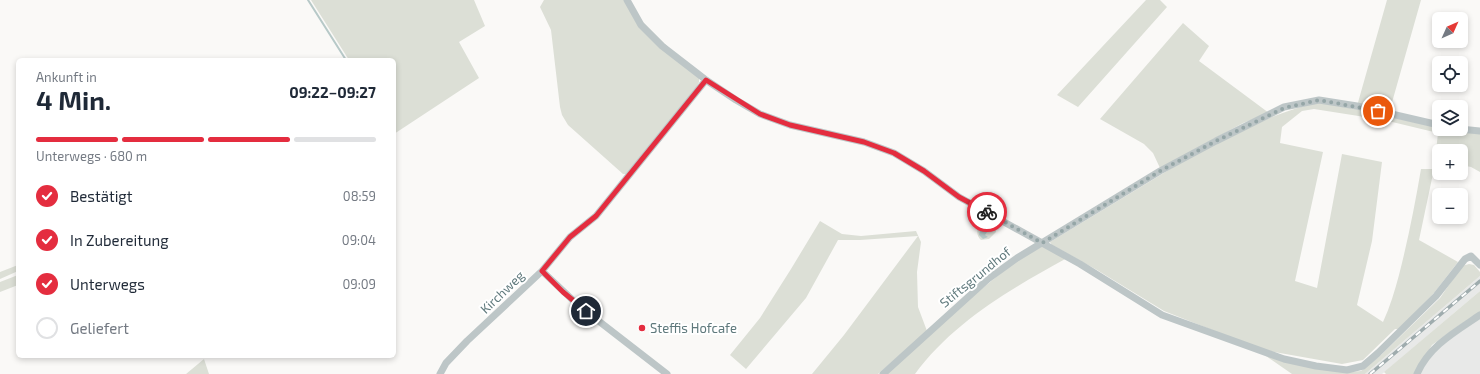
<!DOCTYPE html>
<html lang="de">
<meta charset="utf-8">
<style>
body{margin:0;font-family:"Exo 2",sans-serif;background:#f2f2f3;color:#1f2937;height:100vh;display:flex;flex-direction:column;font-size:15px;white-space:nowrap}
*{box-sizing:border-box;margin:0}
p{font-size:13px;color:#747a83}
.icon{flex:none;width:22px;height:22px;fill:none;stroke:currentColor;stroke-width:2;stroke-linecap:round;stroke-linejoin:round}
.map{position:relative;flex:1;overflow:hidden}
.side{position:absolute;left:16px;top:58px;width:380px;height:300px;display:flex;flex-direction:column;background:#fff;border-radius:6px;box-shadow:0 2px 6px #0003}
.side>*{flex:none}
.needle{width:26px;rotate:45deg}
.tools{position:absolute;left:1432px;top:12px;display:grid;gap:8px}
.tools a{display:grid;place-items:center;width:36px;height:36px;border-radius:6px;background:#fff;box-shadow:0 2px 6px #0003;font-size:20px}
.pin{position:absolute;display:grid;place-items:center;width:34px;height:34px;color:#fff;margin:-17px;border:2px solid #fff;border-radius:50%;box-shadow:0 1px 4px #0007}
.courier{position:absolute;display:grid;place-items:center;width:40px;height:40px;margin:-20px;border:3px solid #e42d3f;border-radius:50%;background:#fff;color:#222;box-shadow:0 1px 5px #0007}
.head em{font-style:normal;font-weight:700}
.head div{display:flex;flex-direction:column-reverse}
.head{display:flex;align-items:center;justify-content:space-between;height:68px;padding:0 20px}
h1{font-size:26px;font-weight:700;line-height:30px}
.bar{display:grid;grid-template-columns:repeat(4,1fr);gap:6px 4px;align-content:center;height:48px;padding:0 20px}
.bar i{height:5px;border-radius:3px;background:#e0e1e3}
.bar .active{background:#e42d3f}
.bar p{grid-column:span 4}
ol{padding:0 20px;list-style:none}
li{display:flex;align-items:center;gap:12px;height:44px}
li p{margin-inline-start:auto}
li .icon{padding:4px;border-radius:50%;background:#e42d3f;color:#fff;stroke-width:4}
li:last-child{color:#747a83}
li i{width:22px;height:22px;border:2px solid #e0e1e3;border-radius:50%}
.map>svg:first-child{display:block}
.built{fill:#e8e9e8}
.green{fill:#dcdfd6}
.water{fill:#b7c9c8}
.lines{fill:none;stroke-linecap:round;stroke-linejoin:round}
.stream{stroke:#b7c9c8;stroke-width:2}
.minor{stroke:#bdc6c7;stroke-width:7}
.rail-casing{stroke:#9facae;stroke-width:3.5}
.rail{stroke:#fff;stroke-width:2;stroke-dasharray:6;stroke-linecap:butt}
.done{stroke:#95a6a7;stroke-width:4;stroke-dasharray:0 7.2}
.route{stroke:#e42d3f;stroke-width:5}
.poi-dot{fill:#e42d3f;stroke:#fff;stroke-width:1.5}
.labels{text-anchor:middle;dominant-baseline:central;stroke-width:4;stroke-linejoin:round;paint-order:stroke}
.street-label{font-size:13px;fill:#5f797c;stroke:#fff}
.poi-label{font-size:13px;fill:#5f797c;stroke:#fff;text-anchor:start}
</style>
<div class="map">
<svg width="1480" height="374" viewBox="0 0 1480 374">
<rect width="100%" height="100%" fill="#faf9f7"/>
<path class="built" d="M 1480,276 L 1480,291 L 1382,374 L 1365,374 Z
M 1480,318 L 1480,374 L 1420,374 L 1426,362 L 1439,347 Z"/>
<path class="green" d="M 311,0 L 474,0 L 485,26 L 459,42 L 479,78 L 394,134 L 394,60 L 349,60 Z
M 544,0 L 626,0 L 629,8 L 699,78 L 699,82 L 696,88 L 626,174 L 623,174 L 568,125 L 562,115 L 560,107 L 551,30 L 540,7 Z
M 1146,0 L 1160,0 L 1167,7 L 1078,107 L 1057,95 Z
M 1387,0 L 1421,0 L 1389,113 L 1357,106 Z
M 1183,23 L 1209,46 L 1199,61 L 1269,113 L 1243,123 L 1160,168 L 1153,153 L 1144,144 L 1100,119 Z
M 1319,102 L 1356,109 L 1439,128 L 1439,129 L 1480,133 L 1480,172 L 1471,167 L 1461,165 L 1461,151 L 1439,151 L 1439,161 L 1435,160 L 1438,133 L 1384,120 L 1314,109 L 1302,111 L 1282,127 L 1280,143 L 1323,152 L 1295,281 L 1317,288 L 1342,154 L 1382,162 L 1372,241 L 1357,305 L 1383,322 C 1390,307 1395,290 1399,275 C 1408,240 1415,204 1421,169 L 1434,169 L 1419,240 L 1458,262 L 1434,293 L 1399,329 L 1395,329 L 1363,360 L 1342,364 L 1263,350 L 1164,311 L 1097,270 L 1052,245 L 1050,242 C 1083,222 1116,202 1149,182 C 1202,149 1258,117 1319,102 Z
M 992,218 L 997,221 L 995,225 L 996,232 L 989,239 L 981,240 C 972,232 981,219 992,218 Z
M 820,221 L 842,234 L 861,236 L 916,231 L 921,242 L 917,272 L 918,307 L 927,331 L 878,374 L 812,374 L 844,335 L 918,236 L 860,240 L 838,240 L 806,298 L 746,369 L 730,355 L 760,318 L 791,269 Z
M 1043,246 L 1067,258 C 1012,288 953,322 915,374 L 886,374 L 951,314 L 1017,260 Z
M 1469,264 L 1474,265 L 1480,272 L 1480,276 L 1365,374 L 1292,374 L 1266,356 L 1350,372 L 1361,371 L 1381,355 L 1440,298 L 1462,266 Z
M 18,265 L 18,271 L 0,279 L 0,272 Z
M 18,275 L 18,285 L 0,292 L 0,282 Z
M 1480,291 L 1480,312 L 1458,326 L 1432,345 L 1414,374 L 1386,374 L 1384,372 Z
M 204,359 L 209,374 L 186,374 Z"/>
<path class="water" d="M 986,222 L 988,222 L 991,226 L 985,235 L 988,237 L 983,239 L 979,235 C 980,230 981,226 986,222 Z"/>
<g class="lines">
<path class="stream" d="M 308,0 L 346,60"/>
<path class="minor" d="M 627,0 L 641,25 L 662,46 L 706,80 L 736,100 L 760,114 L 790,125 L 864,142 L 894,153 L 924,171 L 959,197 L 1080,264 L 1162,315 L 1284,359 L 1316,366 L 1347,370 L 1363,366 L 1378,353 L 1436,296 L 1465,259 L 1471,256 L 1480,265
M 1460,129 L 1480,131
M 542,271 L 578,305 L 667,374
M 440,374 L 446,363 L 467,341 L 542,271 L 570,237 L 596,216 L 706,80
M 883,374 L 988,279 L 1017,258 L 1160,171 L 1216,141 L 1284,107 L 1319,100 L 1357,106 L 1439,125
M 1417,374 C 1429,346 1455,332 1480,315"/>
<defs>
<path id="rail" d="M 1370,374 L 1480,281"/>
</defs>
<use href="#rail" class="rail-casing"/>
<use href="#rail" class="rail"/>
</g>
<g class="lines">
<path class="done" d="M 987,212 L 1042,243 L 1160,171 L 1216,141 L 1284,108 L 1319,100 L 1378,111"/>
<path class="route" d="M 586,311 L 563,292 L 542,271 L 570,237 L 596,216 L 706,80 L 760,114 L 790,125 L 864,142 L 894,153 L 924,171 L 959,197 L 987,212"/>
</g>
<circle class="poi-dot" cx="642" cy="328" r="4"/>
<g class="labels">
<g class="street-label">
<text transform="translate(975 277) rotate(-39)">Stiftsgrundhof</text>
<text transform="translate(502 292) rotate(-44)">Kirchweg</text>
</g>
<g class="poi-label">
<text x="650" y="328">Steffis Hofcafe</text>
</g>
</g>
</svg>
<div class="tools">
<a><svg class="needle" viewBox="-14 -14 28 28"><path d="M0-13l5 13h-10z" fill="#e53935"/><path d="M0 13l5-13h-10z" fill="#747a83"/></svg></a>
<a><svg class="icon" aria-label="locate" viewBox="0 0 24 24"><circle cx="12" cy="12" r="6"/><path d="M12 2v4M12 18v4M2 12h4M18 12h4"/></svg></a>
<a><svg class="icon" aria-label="layers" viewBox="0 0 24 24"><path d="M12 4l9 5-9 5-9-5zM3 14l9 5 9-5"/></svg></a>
<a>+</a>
<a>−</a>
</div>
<div class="pin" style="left:1378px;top:111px;background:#ea580c"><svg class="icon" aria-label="bag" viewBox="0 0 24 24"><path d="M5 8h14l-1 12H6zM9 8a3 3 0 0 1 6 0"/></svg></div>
<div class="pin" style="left:586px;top:311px;background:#1f2937"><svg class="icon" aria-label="home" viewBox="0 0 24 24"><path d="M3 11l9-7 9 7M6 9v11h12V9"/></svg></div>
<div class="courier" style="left:987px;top:212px"><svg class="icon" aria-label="bike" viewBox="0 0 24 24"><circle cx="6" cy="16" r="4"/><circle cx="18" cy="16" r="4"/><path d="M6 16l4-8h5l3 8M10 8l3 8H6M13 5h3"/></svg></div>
<section class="side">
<div class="head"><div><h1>4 Min.</h1><p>Ankunft in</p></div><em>09:22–09:27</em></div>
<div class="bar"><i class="active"></i><i class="active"></i><i class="active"></i><i></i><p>Unterwegs · 680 m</p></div>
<ol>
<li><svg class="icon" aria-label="check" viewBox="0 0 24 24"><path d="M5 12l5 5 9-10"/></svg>Bestätigt<p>08:59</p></li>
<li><svg class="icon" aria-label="check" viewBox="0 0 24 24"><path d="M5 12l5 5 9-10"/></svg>In Zubereitung<p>09:04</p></li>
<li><svg class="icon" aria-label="check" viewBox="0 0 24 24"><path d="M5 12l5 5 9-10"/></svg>Unterwegs<p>09:09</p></li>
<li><i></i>Geliefert</li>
</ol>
</section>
</div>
